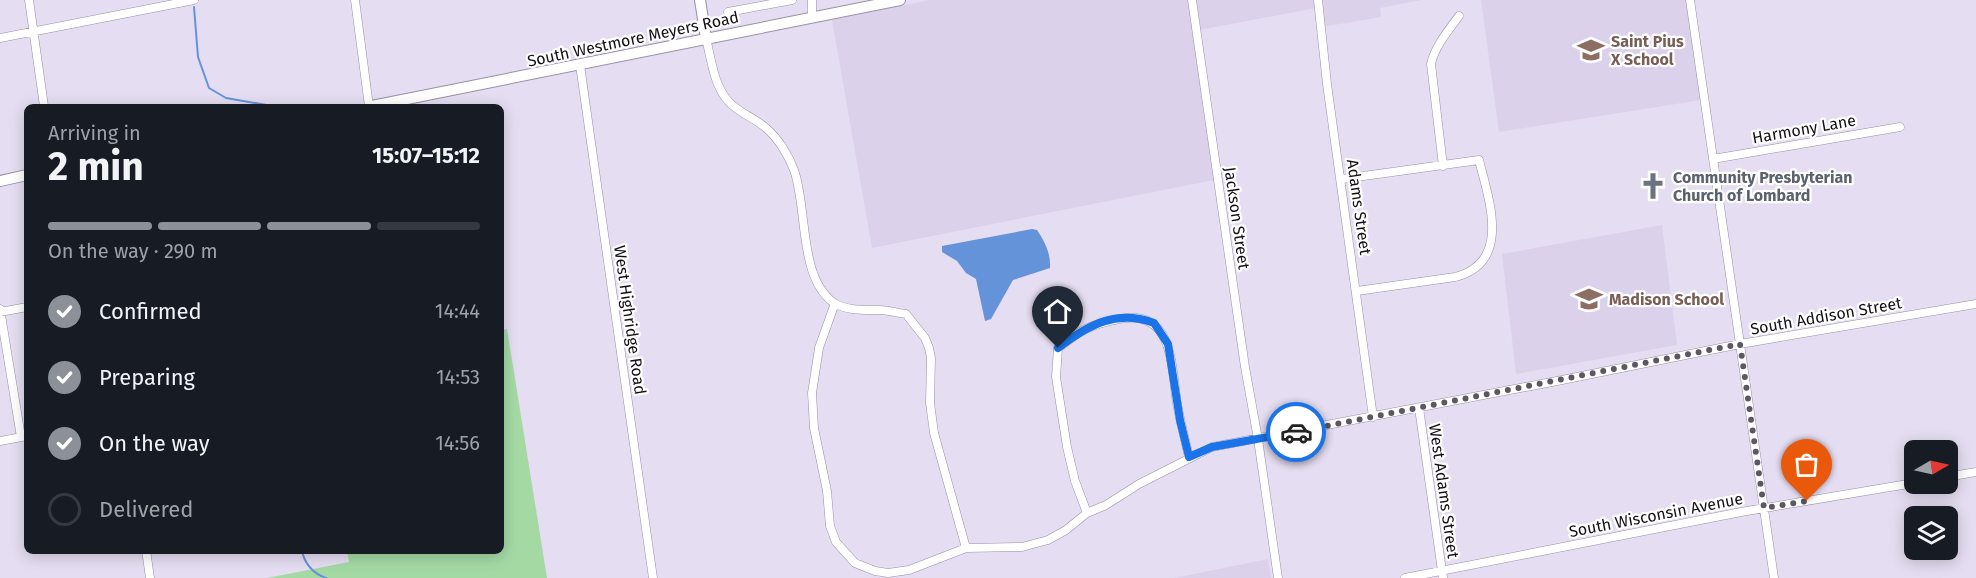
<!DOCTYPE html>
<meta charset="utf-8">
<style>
body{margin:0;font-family:"Fira Sans",sans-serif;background:#242831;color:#f1f3f6;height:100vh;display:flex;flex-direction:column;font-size:22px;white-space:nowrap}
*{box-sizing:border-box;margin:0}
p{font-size:20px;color:#9ea1a6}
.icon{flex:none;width:33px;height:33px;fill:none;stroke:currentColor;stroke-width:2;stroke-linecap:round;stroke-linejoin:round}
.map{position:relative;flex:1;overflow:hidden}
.panel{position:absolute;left:24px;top:104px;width:480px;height:450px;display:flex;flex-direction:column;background:#171b24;border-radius:9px;box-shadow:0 3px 15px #0003}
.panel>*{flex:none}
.needle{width:39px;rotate:81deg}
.buttons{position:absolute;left:1904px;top:440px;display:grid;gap:12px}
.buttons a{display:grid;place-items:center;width:54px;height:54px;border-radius:9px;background:#171b24;box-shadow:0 3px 15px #0003;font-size:30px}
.pin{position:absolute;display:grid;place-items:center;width:51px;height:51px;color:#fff;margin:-62px -26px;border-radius:50% 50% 50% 0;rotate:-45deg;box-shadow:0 0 6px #0007}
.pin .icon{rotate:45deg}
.courier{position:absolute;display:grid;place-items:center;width:60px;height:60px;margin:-30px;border:4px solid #1a73e8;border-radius:50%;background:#fff;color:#222;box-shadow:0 2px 8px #0007}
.overview em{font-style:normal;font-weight:700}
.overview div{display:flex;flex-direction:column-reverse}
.overview{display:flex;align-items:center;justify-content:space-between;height:102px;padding:0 24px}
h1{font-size:39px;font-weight:700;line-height:45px}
.bar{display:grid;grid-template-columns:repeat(4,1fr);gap:9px 6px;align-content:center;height:72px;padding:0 24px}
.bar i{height:8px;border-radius:4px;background:#363941}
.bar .selected{background:#8c9099}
.bar p{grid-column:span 4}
ol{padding:0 24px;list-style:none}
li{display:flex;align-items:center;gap:18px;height:66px}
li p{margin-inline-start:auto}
li .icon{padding:6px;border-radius:50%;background:#8c9099;color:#fff;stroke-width:4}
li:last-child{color:#9ea1a6}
li i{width:33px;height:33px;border:3px solid #363941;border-radius:50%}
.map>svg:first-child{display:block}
.built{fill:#dcd1eb}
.green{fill:#a4d9a4}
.water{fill:#6593d9}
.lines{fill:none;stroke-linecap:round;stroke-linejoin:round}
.stream{stroke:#6593d9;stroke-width:2}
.street-casing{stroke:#9890a3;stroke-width:9}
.secondary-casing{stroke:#9890a3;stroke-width:12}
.street{stroke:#fff;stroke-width:8}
.secondary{stroke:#fff;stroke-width:10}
.done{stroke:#5c5763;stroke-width:6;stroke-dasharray:0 10.8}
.route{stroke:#1a73e8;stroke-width:8}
.labels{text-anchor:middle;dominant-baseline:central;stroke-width:4.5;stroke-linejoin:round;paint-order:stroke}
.street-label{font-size:16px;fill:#120f16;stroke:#fff}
.education-label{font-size:16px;font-weight:bold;fill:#785e54;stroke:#fff;text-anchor:start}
.worship-label{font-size:16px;font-weight:bold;fill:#5b616d;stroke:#fff;text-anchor:start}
</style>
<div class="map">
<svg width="1976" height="578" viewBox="0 0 1976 578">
<rect width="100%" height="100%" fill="#e5ddf1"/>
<path class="built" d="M 930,0 L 1189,0 L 1214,180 L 872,248 L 832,20 Z
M 1195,0 L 1315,0 L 1316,8 L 1199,30 Z
M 1319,0 L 1421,0 L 1380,8 L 1381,17 L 1322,27 Z
M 1481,0 L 1686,0 L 1701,100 L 1499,132 Z
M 1662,225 L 1677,345 L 1516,374 L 1502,254 Z
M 1268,559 L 1271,578 L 1174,578 Z"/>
<path class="green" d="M 507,329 L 547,578 L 267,578 L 349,562 L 347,551 L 501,550 L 501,330 Z"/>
<path class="water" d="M 1032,229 L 1037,230 C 1045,242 1051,254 1050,268 L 1013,280 L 991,319 L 985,321 L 976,279 L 966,273 L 957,261 L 942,252 L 942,246 Z"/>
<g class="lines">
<path class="stream" d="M 194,7 L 198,57 L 209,88 L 226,98 L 272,106
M 302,550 C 304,564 314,574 326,578"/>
<defs>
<path id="street" d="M 29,0 L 44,106
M 355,0 L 369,106
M 812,0 L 812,18
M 1192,0 L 1245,367 L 1258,439 L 1278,578
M 1318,0 L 1327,84 L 1373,417
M 1690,0 L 1774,578
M 728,12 L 792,0
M 0,38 L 194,0
M 706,38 C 711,59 714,86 729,102 C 739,113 755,118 766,128 C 778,138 789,156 794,170 C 808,209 798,277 834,303 C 847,311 865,310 879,310 C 888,310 897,313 906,314 L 925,338 L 929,348 L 931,358 L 930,403 L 934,433 L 966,548
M 580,65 L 653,578
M 1713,159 L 1900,127
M 1443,166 L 1431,64 C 1435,46 1448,31 1459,16
M 1342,179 L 1479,160 C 1489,200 1512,263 1455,277 L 1357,291
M 835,303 L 819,348 L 812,393 L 814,428 L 827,491 L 830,526 L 836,542 L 855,563 L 875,571 L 888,573 L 909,570 L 966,548 L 1022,547 L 1048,540 L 1066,530 L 1087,513 L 1106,505 L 1139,484 L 1212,447 L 1557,381 L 1740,344 L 1976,304
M 0,309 L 21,437
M 0,312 L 27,307
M 1419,408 L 1443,578
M 0,441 L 27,436
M 1947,477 L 1976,472
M 1087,513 L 1075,481 L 1067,447 L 1056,377 L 1058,348 C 1082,329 1089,325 1119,319 C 1174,308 1171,366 1177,403 C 1180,421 1185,439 1189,457
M 146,550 L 150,578
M 1405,578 L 1741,512 L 1914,483"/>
<path id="secondary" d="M 700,0 L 706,38
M 372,106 L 900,0
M 0,181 L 27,175"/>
</defs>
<use href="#street" class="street-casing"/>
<use href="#secondary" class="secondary-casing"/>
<use href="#street" class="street"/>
<use href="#secondary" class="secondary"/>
</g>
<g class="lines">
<path class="done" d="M 1296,432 L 1740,344 L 1764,508 L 1807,501"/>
<path class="route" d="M 1058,348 C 1088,325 1116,309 1154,323 L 1168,344 L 1180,420 L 1189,457 L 1212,447 L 1296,432"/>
</g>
<defs>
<symbol id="school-bare" viewBox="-9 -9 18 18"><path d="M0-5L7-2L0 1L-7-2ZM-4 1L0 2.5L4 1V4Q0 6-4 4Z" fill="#8d6e63" stroke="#fff" stroke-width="2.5" paint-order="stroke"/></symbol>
<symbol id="church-bare" viewBox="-9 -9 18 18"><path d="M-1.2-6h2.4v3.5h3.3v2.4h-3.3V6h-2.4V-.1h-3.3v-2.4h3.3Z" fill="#6b7280" stroke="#fff" stroke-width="2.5" paint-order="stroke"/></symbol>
</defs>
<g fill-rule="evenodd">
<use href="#school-bare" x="1572" y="31" width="38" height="38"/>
<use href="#church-bare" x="1634" y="167" width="38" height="38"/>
<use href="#school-bare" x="1570" y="280" width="38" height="38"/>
</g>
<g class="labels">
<g class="street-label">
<text transform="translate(633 39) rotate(-12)">South Westmore Meyers Road</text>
<text transform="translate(1804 129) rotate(-10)">Harmony Lane</text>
<text transform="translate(1359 207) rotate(82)">Adams Street</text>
<text transform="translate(1237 218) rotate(82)">Jackson Street</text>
<text transform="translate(1826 316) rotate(-10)">South Addison Street</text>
<text transform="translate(630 320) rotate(82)">West Highridge Road</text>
<text transform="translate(1444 491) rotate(82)">West Adams Street</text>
<text transform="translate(1656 515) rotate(-11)">South Wisconsin Avenue</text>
</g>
<g class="education-label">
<text x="1611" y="41">Saint Pius<tspan x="1611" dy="18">X School</tspan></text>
<text x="1609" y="299">Madison School</text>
</g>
<g class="worship-label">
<text x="1673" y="177">Community Presbyterian<tspan x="1673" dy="18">Church of Lombard</tspan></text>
</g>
</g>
</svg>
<div class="buttons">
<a><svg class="needle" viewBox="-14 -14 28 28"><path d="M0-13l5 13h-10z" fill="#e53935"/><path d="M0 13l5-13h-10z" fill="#9ea1a6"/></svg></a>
<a><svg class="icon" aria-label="layers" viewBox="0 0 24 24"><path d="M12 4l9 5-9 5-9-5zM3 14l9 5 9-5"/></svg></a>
</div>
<div class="pin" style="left:1807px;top:501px;background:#ea580c"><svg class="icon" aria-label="bag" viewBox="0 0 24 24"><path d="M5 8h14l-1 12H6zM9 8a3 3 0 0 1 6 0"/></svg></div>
<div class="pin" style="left:1058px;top:348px;background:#1f2937"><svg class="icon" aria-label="home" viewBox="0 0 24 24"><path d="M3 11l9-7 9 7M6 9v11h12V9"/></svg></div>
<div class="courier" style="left:1296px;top:432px"><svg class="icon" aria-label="car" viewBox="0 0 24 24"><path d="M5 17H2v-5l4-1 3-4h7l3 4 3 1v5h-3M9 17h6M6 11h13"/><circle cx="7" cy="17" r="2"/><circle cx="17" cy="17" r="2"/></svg></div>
<section class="panel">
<div class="overview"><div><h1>2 min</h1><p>Arriving in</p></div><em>15:07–15:12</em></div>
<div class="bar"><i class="selected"></i><i class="selected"></i><i class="selected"></i><i></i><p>On the way · 290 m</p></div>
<ol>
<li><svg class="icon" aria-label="check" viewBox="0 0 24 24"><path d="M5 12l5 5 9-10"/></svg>Confirmed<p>14:44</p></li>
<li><svg class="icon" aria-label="check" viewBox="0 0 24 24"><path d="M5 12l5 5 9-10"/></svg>Preparing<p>14:53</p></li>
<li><svg class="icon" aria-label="check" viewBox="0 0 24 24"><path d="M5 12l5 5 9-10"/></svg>On the way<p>14:56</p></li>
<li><i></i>Delivered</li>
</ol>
</section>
</div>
